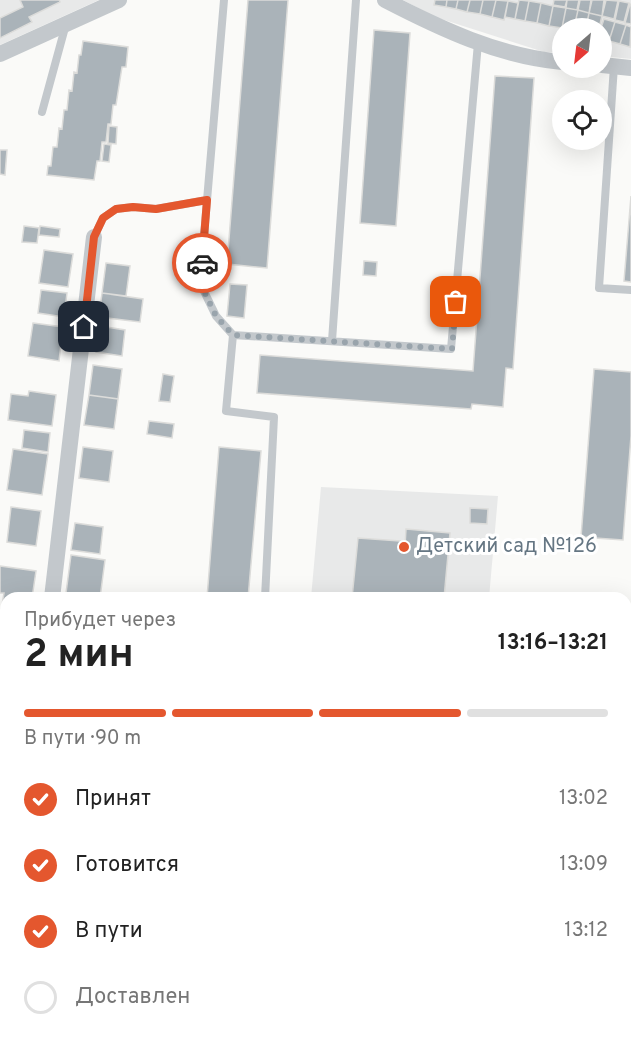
<!DOCTYPE html>
<html lang="ru">
<meta charset="utf-8">
<style>
body{margin:0;font-family:Overpass,sans-serif;background:#f6f6f6;color:#222;height:100vh;display:flex;flex-direction:column;font-size:22px;white-space:nowrap}
*{box-sizing:border-box;margin:0}
p{font-size:20px;color:#767676}
.icon{flex:none;width:33px;height:33px;fill:none;stroke:currentColor;stroke-width:2;stroke-linecap:round;stroke-linejoin:round}
.map{position:relative;flex:1;overflow:hidden}
.details{position:absolute;left:0px;top:592px;width:632px;height:452px;display:flex;flex-direction:column;background:#fff;border-radius:18px 18px 0 0;box-shadow:0 6px 24px #0002}
.details>*{flex:none}
.needle{width:39px;rotate:208deg}
.buttons{position:absolute;left:552px;top:18px;display:grid;gap:12px}
.buttons a{display:grid;place-items:center;width:60px;height:60px;border-radius:50%;background:#fff;box-shadow:0 6px 24px #0002;font-size:30px}
.pin{position:absolute;display:grid;place-items:center;width:51px;height:51px;color:#fff;margin:-26px;border-radius:12px;box-shadow:0 3px 9px #0006}
.courier{position:absolute;display:grid;place-items:center;width:60px;height:60px;margin:-30px;border:4px solid #e4572e;border-radius:50%;background:#fff;color:#222;box-shadow:0 2px 8px #0007}
.summary em{font-style:normal;font-weight:700}
.summary div{display:flex;flex-direction:column-reverse}
.summary{display:flex;align-items:center;justify-content:space-between;height:102px;padding:0 24px}
h1{font-size:39px;font-weight:700;line-height:45px}
.bar{display:grid;grid-template-columns:repeat(4,1fr);gap:9px 6px;align-content:center;height:72px;padding:0 24px}
.bar i{height:8px;border-radius:4px;background:#e0e0e0}
.bar .on{background:#e4572e}
.bar p{grid-column:span 4}
ol{padding:0 24px;list-style:none}
li{display:flex;align-items:center;gap:18px;height:66px}
li p{margin-inline-start:auto}
li .icon{padding:6px;border-radius:50%;background:#e4572e;color:#fff;stroke-width:4}
li:last-child{color:#767676}
li i{width:33px;height:33px;border:3px solid #e0e0e0;border-radius:50%}
.map>svg:first-child{display:block}
.built{fill:#e8e9e9}
.building{fill:#aab3b9;stroke:#dcdcda;stroke-width:1.5}
.lines{fill:none;stroke-linecap:round;stroke-linejoin:round}
.primary-casing{stroke:#b5babe;stroke-width:29}
.path{stroke:#bbbfc2;stroke-width:4;stroke-dasharray:3 3;stroke-linecap:butt}
.service{stroke:#c3c8cc;stroke-width:8}
.minor{stroke:#c3c8cc;stroke-width:16}
.primary{stroke:#fff;stroke-width:27}
.done{stroke:#99a4ac;stroke-width:6;stroke-dasharray:0 10.8}
.route{stroke:#e4572e;stroke-width:8}
.poi-dot{fill:#e4572e;stroke:#fff;stroke-width:2}
.labels{text-anchor:middle;dominant-baseline:central;stroke-width:6;stroke-linejoin:round;paint-order:stroke}
.poi-label{font-size:20px;fill:#657683;stroke:#fff;text-anchor:start}
</style>
<div class="map">
<svg width="631" height="1043" viewBox="0 0 631 1043">
<rect width="100%" height="100%" fill="#fafaf8"/>
<path class="built" d="M 0,0 L 99,0 L 0,45 Z
M 403,0 L 631,0 L 631,59 L 602,56 L 602,28 L 562,28 L 562,53 L 544,52 L 435,17 Z
M 321,487 L 498,496 L 489,598 L 311,598 Z
M 626,624 L 631,624 L 631,1024 L 626,1024 Z"/>
<path class="building" d="M 20,0 L 59,0 L 60,2 L 29,17 L 32,22 L 0,38 L 0,18 L 23,7 Z
M 248,0 L 288,0 L 267,268 L 227,264 Z
M 435,0 L 447,0 L 446,7 L 434,5 Z
M 447,0 L 458,0 L 456,9 L 446,7 Z
M 458,0 L 470,0 L 467,12 L 456,9 Z
M 470,0 L 483,0 L 480,14 L 467,12 Z
M 483,0 L 496,0 L 492,17 L 480,14 Z
M 496,0 L 508,1 L 504,20 L 492,17 Z
M 519,0 L 529,1 L 525,21 L 515,19 Z
M 554,0 L 567,0 L 565,7 L 553,5 Z
M 567,0 L 579,0 L 577,10 L 566,8 Z
M 580,0 L 591,0 L 589,13 L 578,10 Z
M 592,0 L 604,0 L 602,16 L 589,13 Z
M 606,0 L 618,1 L 614,19 L 602,16 Z
M 508,1 L 518,3 L 515,19 L 505,17 Z
M 529,1 L 541,3 L 537,23 L 525,21 Z
M 619,1 L 629,3 L 624,22 L 615,20 Z
M 541,3 L 553,6 L 549,26 L 537,23 Z
M 630,4 L 631,5 L 631,24 L 625,23 Z
M 553,6 L 566,8 L 562,28 L 549,26 Z
M 566,8 L 578,10 L 574,28 L 562,28 Z
M 578,10 L 589,13 L 586,28 L 574,28 Z
M 589,13 L 602,16 L 599,28 L 586,28 Z
M 604,19 L 615,22 L 609,41 L 602,38 L 601,28 Z
M 615,22 L 626,25 L 620,44 L 609,41 Z
M 626,25 L 631,27 L 630,47 L 620,44 Z
M 374,30 L 410,33 L 396,226 L 360,223 Z
M 83,41 L 128,47 L 126,67 L 122,67 L 116,105 L 113,105 L 111,124 L 108,124 L 106,142 L 102,142 L 100,161 L 97,161 L 94,180 L 47,175 L 48,166 L 51,166 L 53,147 L 57,147 L 59,128 L 62,129 L 64,110 L 67,110 L 69,90 L 72,91 L 74,72 L 77,73 L 79,55 L 81,55 Z
M 495,76 L 534,78 L 513,369 L 506,368 L 503,407 L 472,404 L 471,409 L 257,393 L 260,355 L 473,371 Z
M 109,126 L 117,127 L 116,144 L 108,143 Z
M 104,144 L 111,145 L 109,162 L 102,161 Z
M 0,150 L 7,150 L 5,175 L 0,174 Z
M 631,196 L 631,282 L 624,281 Z
M 24,226 L 39,228 L 37,243 L 22,242 Z
M 40,226 L 60,229 L 59,237 L 39,235 Z
M 44,250 L 73,254 L 68,287 L 39,283 Z
M 364,261 L 377,262 L 376,276 L 363,275 Z
M 106,263 L 130,266 L 126,296 L 102,293 Z
M 230,284 L 247,285 L 244,318 L 227,316 Z
M 41,290 L 67,293 L 64,317 L 38,313 Z
M 102,293 L 143,299 L 140,322 L 99,317 Z
M 33,323 L 63,327 L 59,361 L 28,356 Z
M 100,326 L 125,330 L 122,356 L 96,352 Z
M 93,365 L 122,369 L 118,399 L 89,395 Z
M 594,369 L 631,372 L 631,436 L 623,540 L 581,537 Z
M 163,374 L 174,376 L 170,402 L 159,401 Z
M 29,391 L 56,395 L 52,426 L 8,420 L 11,394 L 28,396 Z
M 89,395 L 118,399 L 114,429 L 84,425 Z
M 149,421 L 174,424 L 172,438 L 147,434 Z
M 24,430 L 50,433 L 48,452 L 22,448 Z
M 83,447 L 113,451 L 109,482 L 79,478 Z
M 219,447 L 261,451 L 248,598 L 207,598 Z
M 13,449 L 48,454 L 42,495 L 7,490 Z
M 11,507 L 41,511 L 36,546 L 7,542 Z
M 470,508 L 488,509 L 487,524 L 470,523 Z
M 75,523 L 103,527 L 100,554 L 71,550 Z
M 406,529 L 450,533 L 444,598 L 352,598 L 358,538 L 400,541 L 399,546 L 405,546 Z
M 71,555 L 105,560 L 100,598 L 66,593 Z
M 0,566 L 36,571 L 32,598 L 6,598 L 6,619 L 0,618 L 4,593 L 0,593 Z
M 0,688 L 6,689 L 6,725 L 0,724 Z
M 0,738 L 6,739 L 6,758 L 0,757 Z
M 0,766 L 6,767 L 6,806 L 0,805 Z
M 0,816 L 6,817 L 5,830 L 0,830 Z
M 626,902 L 631,903 L 631,925 L 626,925 Z
M 626,934 L 631,935 L 631,951 L 626,951 Z
M 626,969 L 631,970 L 630,981 L 626,981 Z"/>
<g class="lines">
<defs>
<path id="primary" d="M 0,1017 L 6,1018
M 134,1038 L 165,1043"/>
</defs>
<use href="#primary" class="primary-casing"/>
<path class="path" d="M 567,1038 L 575,1039"/>
<path class="service" d="M 224,0 L 200,283 L 216,316 L 233,335 L 226,411 L 274,417 L 265,598
M 614,66 L 599,288 L 631,290
M 42,112 L 66,24
M 94,237 L 103,218 L 116,209 L 133,207 L 156,209 L 207,200
M 233,335 L 451,349 L 478,43
M 332,341 L 356,0
M 198,1043 L 199,1038
M 450,1043 L 451,1038"/>
<path class="minor" d="M 385,0 C 441,29 498,56 562,62
M 0,54 L 119,0
M 602,65 L 631,68
M 52,598 L 94,237
M 3,1017 L 6,993"/>
<use href="#primary" class="primary"/>
</g>
<g class="lines">
<path class="done" d="M 202,263 L 200,283 L 216,316 L 233,335 L 452,349 L 456,302"/>
<path class="route" d="M 84,327 L 94,237 L 103,218 L 116,209 L 133,207 L 156,209 L 207,200 L 202,263"/>
</g>
<circle class="poi-dot" cx="404" cy="547" r="6"/>
<g class="labels">
<g class="poi-label">
<text x="416" y="547">Детский сад №126</text>
</g>
</g>
</svg>
<div class="buttons">
<a><svg class="needle" viewBox="-14 -14 28 28"><path d="M0-13l5 13h-10z" fill="#e53935"/><path d="M0 13l5-13h-10z" fill="#767676"/></svg></a>
<a><svg class="icon" aria-label="locate" viewBox="0 0 24 24"><circle cx="12" cy="12" r="6"/><path d="M12 2v4M12 18v4M2 12h4M18 12h4"/></svg></a>
</div>
<div class="pin" style="left:456px;top:302px;background:#ea580c"><svg class="icon" aria-label="bag" viewBox="0 0 24 24"><path d="M5 8h14l-1 12H6zM9 8a3 3 0 0 1 6 0"/></svg></div>
<div class="pin" style="left:84px;top:327px;background:#1f2937"><svg class="icon" aria-label="home" viewBox="0 0 24 24"><path d="M3 11l9-7 9 7M6 9v11h12V9"/></svg></div>
<div class="courier" style="left:202px;top:263px"><svg class="icon" aria-label="car" viewBox="0 0 24 24"><path d="M5 17H2v-5l4-1 3-4h7l3 4 3 1v5h-3M9 17h6M6 11h13"/><circle cx="7" cy="17" r="2"/><circle cx="17" cy="17" r="2"/></svg></div>
<section class="details">
<div class="summary"><div><h1>2 мин</h1><p>Прибудет через</p></div><em>13:16–13:21</em></div>
<div class="bar"><i class="on"></i><i class="on"></i><i class="on"></i><i></i><p>В пути · 90 m</p></div>
<ol>
<li><svg class="icon" aria-label="check" viewBox="0 0 24 24"><path d="M5 12l5 5 9-10"/></svg>Принят<p>13:02</p></li>
<li><svg class="icon" aria-label="check" viewBox="0 0 24 24"><path d="M5 12l5 5 9-10"/></svg>Готовится<p>13:09</p></li>
<li><svg class="icon" aria-label="check" viewBox="0 0 24 24"><path d="M5 12l5 5 9-10"/></svg>В пути<p>13:12</p></li>
<li><i></i>Доставлен</li>
</ol>
</section>
</div>
